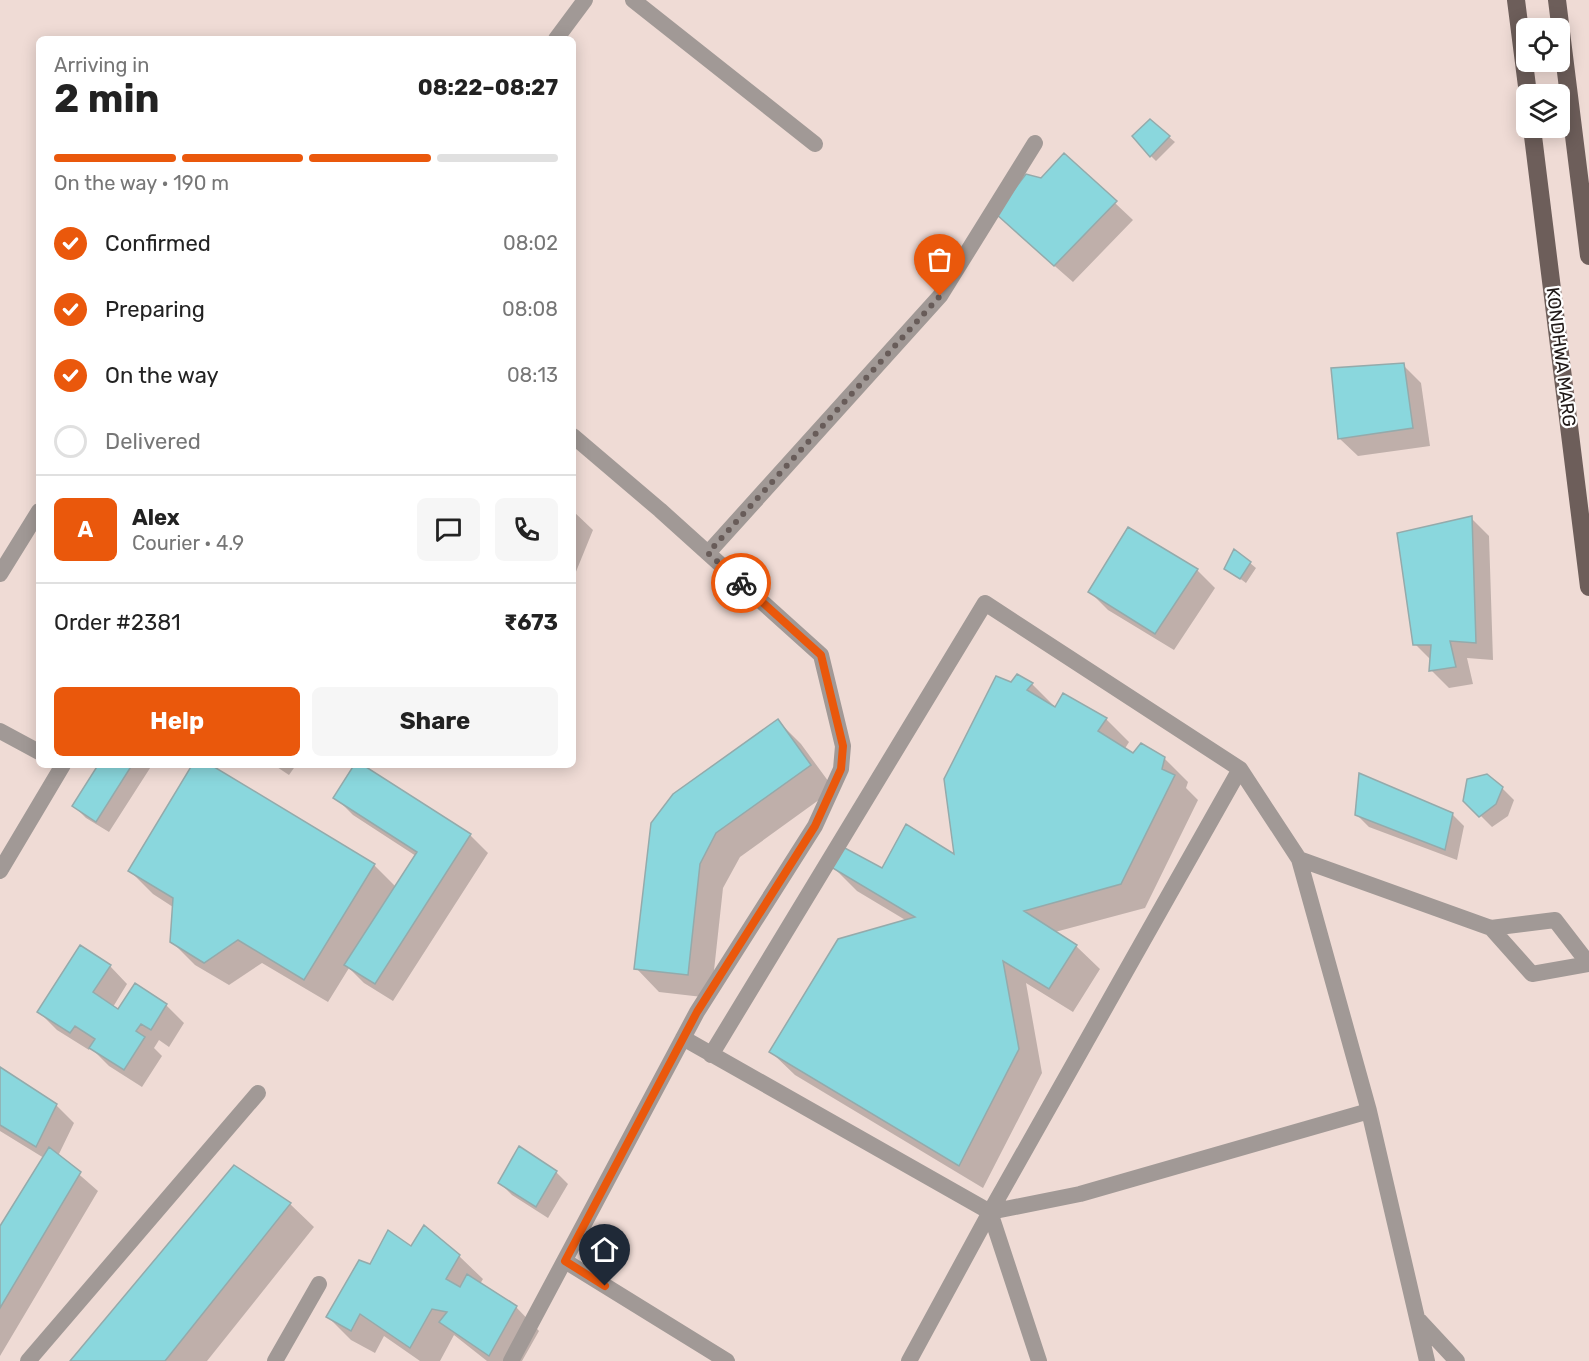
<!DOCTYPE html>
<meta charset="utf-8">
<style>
body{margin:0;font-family:Rubik,sans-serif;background:#f6f6f6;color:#222;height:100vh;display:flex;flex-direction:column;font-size:22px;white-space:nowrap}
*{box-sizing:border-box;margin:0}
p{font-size:20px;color:#767676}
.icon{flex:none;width:33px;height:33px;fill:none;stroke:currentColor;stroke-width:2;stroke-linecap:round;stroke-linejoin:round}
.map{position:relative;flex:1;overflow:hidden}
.drawer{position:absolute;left:36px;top:36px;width:540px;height:732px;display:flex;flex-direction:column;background:#fff;border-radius:9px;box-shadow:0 3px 15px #0003}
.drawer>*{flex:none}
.controls{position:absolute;left:1516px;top:18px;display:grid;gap:12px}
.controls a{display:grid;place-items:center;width:54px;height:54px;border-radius:9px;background:#fff;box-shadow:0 3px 15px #0003;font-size:30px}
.pin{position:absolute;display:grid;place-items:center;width:51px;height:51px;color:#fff;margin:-62px -26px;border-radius:50% 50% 50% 0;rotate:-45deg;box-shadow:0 0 6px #0007}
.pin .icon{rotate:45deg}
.courier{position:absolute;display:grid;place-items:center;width:60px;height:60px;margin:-30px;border:4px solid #ea580c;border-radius:50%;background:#fff;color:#222;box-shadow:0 2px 8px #0007}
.head em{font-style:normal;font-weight:700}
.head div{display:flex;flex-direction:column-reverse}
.head{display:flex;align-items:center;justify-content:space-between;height:102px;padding:0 18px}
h1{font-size:39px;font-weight:700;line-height:45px}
.bar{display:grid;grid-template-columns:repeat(4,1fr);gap:9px 6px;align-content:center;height:72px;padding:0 18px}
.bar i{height:8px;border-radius:4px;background:#e0e0e0}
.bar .current{background:#ea580c}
.bar p{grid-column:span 4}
.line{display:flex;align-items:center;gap:15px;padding:0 18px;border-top:2px solid #e0e0e0}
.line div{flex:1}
.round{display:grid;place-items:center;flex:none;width:63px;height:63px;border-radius:9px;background:#f6f6f6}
ol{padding:0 18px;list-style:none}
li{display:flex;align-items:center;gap:18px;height:66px}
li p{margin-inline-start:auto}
li .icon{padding:6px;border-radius:50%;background:#ea580c;color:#fff;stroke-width:4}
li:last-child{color:#767676}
li i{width:33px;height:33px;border:3px solid #e0e0e0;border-radius:50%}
.action{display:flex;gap:12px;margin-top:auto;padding:12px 18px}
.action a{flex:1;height:69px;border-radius:9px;background:#ea580c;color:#fff;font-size:24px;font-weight:700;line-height:69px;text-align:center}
.action a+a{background:#f6f6f6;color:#222}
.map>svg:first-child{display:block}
.shadow{fill:#0003}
.building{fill:#8ad7dd;stroke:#94aaab;stroke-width:1.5}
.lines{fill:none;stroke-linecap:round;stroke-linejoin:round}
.lane{stroke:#a19996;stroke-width:16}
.primary{stroke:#6d5e5a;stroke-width:18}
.done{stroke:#685c59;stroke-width:6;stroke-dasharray:0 10.8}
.route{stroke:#ea580c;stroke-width:8}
.labels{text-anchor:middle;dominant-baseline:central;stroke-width:4.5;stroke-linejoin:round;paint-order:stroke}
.street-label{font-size:18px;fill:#1f1816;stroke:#fff}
</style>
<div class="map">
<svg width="1589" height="1361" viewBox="0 0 1589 1361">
<rect width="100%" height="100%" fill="#efdbd5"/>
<path class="shadow" d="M 1150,121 L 1175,142 L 1156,161 L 1151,156 Z
M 1064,155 L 1133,220 L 1073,282 L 1016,232 Z
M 1403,365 L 1421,383 L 1430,446 L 1358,456 L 1340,439 Z
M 573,511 L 593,530 L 573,579 Z
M 1471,518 L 1489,536 L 1493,660 L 1467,658 L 1473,684 L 1449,688 L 1431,670 L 1432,661 L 1415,644 Z
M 1250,563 L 1256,568 L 1246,583 L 1226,568 Z
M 1197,570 L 1215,588 L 1174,650 L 1108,610 L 1090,592 Z
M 1018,676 L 1032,684 L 1056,708 L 1106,719 L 1129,742 L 1124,750 L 1134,755 L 1164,758 L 1188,782 L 1186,788 L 1198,800 L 1145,908 L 1055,932 L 1076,946 L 1100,969 L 1073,1012 L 1026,983 L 1042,1073 L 983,1188 L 795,1075 L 771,1052 L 907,921 L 857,891 L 833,867 L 883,870 L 956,856 L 1012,684 Z
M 778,721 L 801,744 L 834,789 L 740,857 L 723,888 L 711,998 L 659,992 L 636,968 Z
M 100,765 L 152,765 L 109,832 L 86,818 L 74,806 Z
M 193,765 L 208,765 L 374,865 L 396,887 L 416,856 L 353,815 L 335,797 L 356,765 L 360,765 L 470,835 L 488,853 L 393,1001 L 364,983 L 349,968 L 328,1002 L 262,963 L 229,985 L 195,965 L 171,941 L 173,907 L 153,894 L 129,870 Z
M 274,765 L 296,765 L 289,775 Z
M 1502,788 L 1514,800 L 1508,816 L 1492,827 L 1474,809 Z
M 1452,814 L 1464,826 L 1457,860 L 1369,827 L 1357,815 Z
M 110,966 L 127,984 L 113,1007 L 119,1011 L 135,985 L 166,1005 L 184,1023 L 169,1047 L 159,1040 L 154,1048 L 162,1056 L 142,1087 L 109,1066 L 90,1047 L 89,1050 L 57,1030 L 39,1012 Z
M 0,1069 L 56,1105 L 74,1123 L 58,1156 L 98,1191 L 0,1356 L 0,1229 L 44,1158 L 0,1131 Z
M 234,1167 L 290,1204 L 314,1227 L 207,1361 L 72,1361 Z
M 556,1172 L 568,1184 L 548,1218 L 512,1195 L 500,1183 Z
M 411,1248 L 459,1256 L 483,1279 L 480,1284 L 516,1307 L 539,1331 L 522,1361 L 487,1361 L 454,1335 L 440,1361 L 420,1361 L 384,1336 L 375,1353 L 351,1340 L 328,1317 L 371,1266 Z"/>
<path class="building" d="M 1150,119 L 1170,136 L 1150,157 L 1132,136 Z
M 1064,153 L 1117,201 L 1054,266 L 996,214 L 1026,174 L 1041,178 Z
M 1404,363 L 1413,428 L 1338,439 L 1331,368 Z
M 1472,516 L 1476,643 L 1450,641 L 1456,667 L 1429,671 L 1431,645 L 1413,645 L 1397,533 Z
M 1128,527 L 1198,569 L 1155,634 L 1088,592 Z
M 1234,549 L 1251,562 L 1240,579 L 1224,569 Z
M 1017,674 L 1033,683 L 1027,690 L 1055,707 L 1063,693 L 1107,718 L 1098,731 L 1133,753 L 1141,743 L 1165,757 L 1162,769 L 1175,775 L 1121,884 L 1024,911 L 1077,945 L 1049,989 L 1003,961 L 1019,1049 L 959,1166 L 769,1052 L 838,939 L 915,917 L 831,867 L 843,847 L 882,868 L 906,824 L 954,854 L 944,779 L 996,676 L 1011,682 Z
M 778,719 L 811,765 L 716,833 L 700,864 L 688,975 L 634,969 L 651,823 L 673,794 Z
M 98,765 L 132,765 L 96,822 L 72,806 Z
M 192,765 L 211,765 L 375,864 L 304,980 L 238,940 L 204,963 L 170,942 L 173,898 L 128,871 Z
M 354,765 L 363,765 L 471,834 L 375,984 L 344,965 L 417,852 L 333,798 Z
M 1359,773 L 1453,813 L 1445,850 L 1355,815 Z
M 1487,774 L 1503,787 L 1496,804 L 1479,817 L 1463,801 L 1467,779 Z
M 80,945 L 111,965 L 93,992 L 118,1009 L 135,983 L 167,1004 L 151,1030 L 141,1024 L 136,1031 L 145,1037 L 124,1070 L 89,1048 L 95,1039 L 75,1026 L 70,1033 L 37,1012 Z
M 0,1067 L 57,1104 L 36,1147 L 0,1125 Z
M 519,1146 L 557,1171 L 536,1207 L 498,1183 Z
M 49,1147 L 81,1172 L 0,1308 L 0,1226 Z
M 234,1165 L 291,1203 L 165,1361 L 70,1361 Z
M 424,1225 L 460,1255 L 446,1279 L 460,1287 L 467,1274 L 517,1306 L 489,1356 L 439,1322 L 447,1312 L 432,1309 L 410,1348 L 360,1314 L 351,1331 L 326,1317 L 359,1260 L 370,1264 L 388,1230 L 411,1246 Z"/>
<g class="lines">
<path class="lane" d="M 633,0 L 815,144
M 556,39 L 585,0
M 708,553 L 940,296 L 1035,143
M 0,574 L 39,511
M 0,731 L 39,752
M 1299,859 L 1491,928 L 1555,920 L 1589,964
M 0,871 L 63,765
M 1491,928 L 1532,974 L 1589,964
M 683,1038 L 990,1212 L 1080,1194 L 1369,1111
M 711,1055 L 985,603 L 1240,769
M 990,1212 L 1240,769 L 1299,859 L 1369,1111 L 1427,1361
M 565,1261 L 727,1361
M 1417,1318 L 1457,1361
M 28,1361 L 258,1093
M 275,1361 L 319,1284
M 511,1361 L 697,1012 L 815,826 L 841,769 L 843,746 L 821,655 L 660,510 L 573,436
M 909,1361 L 990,1212 L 1039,1361"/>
<path class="primary" d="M 1516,0 L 1528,94
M 1557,0 L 1589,256
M 1532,128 L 1589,587"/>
</g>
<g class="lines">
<path class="done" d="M 741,583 L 708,553 L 940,296"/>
<path class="route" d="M 605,1286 L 565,1261 L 697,1012 L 815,826 L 841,769 L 843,746 L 821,655 L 741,583"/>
</g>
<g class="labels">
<g class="street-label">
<text transform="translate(1561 357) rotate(83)">KONDHWA MARG</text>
</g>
</g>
</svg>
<div class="controls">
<a><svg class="icon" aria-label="locate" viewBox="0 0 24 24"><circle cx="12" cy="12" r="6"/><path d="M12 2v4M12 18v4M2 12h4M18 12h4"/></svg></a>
<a><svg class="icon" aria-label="layers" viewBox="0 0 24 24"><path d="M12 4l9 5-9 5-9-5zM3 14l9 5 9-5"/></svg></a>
</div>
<div class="pin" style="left:940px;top:296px;background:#ea580c"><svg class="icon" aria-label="bag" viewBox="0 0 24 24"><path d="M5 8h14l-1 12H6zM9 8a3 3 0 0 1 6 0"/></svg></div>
<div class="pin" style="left:605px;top:1286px;background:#1f2937"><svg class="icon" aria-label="home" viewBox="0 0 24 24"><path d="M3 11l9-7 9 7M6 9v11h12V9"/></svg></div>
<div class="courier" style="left:741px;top:583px"><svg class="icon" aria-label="bike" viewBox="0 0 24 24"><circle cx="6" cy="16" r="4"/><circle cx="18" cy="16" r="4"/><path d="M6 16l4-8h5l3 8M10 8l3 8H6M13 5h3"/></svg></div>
<section class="drawer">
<div class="head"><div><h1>2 min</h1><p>Arriving in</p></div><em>08:22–08:27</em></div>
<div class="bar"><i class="current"></i><i class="current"></i><i class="current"></i><i></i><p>On the way · 190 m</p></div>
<ol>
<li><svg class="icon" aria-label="check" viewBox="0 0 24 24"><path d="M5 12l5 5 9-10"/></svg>Confirmed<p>08:02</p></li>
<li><svg class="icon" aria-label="check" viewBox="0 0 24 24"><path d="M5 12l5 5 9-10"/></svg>Preparing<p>08:08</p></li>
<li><svg class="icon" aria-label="check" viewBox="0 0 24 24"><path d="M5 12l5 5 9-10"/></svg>On the way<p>08:13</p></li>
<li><i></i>Delivered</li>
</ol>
<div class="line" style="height:108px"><b class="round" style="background:#ea580c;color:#fff">A</b><div><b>Alex</b><p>Courier · 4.9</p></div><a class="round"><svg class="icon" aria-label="chat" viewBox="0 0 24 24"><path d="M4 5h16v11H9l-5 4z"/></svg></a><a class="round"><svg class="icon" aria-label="phone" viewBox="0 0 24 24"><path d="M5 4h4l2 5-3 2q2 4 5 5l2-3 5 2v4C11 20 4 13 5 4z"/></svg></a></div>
<div class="line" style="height:78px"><div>Order #2381</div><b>₹673</b></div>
<div class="action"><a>Help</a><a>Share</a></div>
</section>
</div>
